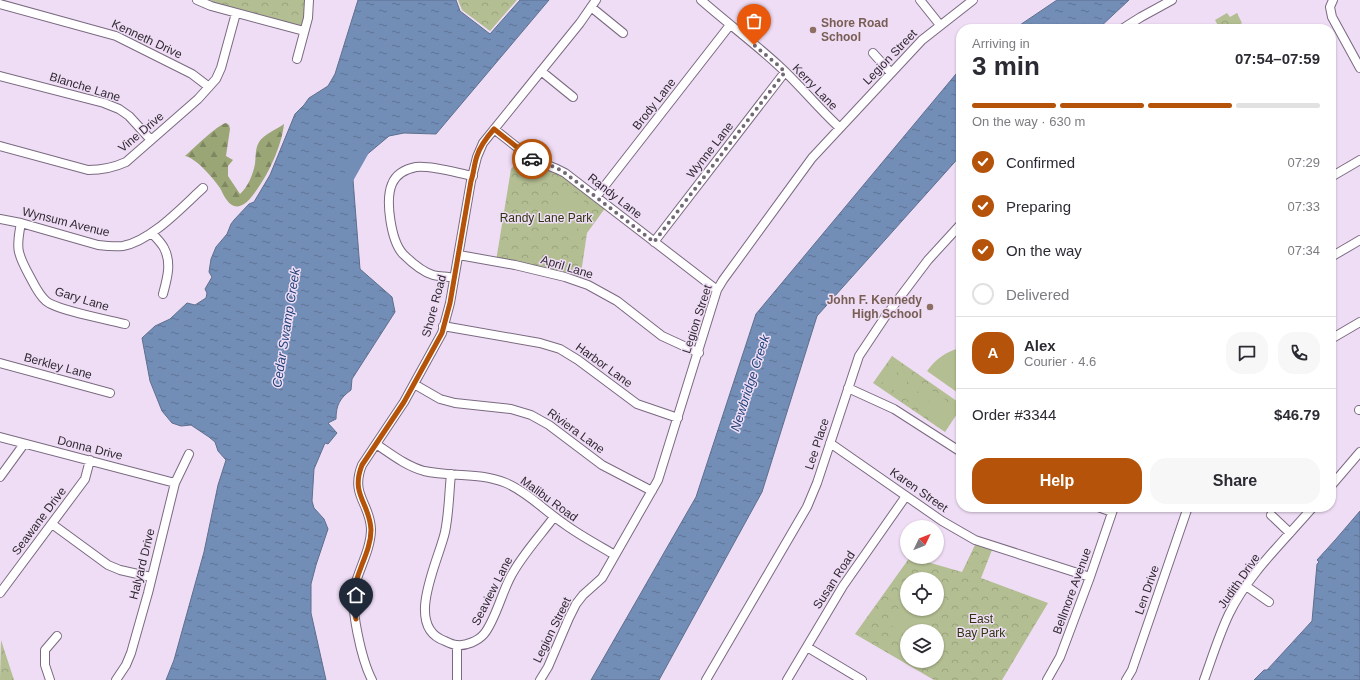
<!DOCTYPE html>
<meta charset="utf-8">
<style>
body{margin:0;font-family:Helvetica,sans-serif;background:#f7f7f7;color:#2b2b33;height:100vh;display:flex;flex-direction:column;font-size:15px;white-space:nowrap}
*{box-sizing:border-box;margin:0}
p{font-size:13px;color:#7c7c81}
.icon{flex:none;width:22px;height:22px;fill:none;stroke:currentColor;stroke-width:2;stroke-linecap:round;stroke-linejoin:round}
.map{position:relative;flex:1;overflow:hidden}
.drawer{position:absolute;left:956px;top:24px;width:380px;height:488px;display:flex;flex-direction:column;background:#fff;border-radius:16px;box-shadow:0 1px 3px #0004}
.drawer>*{flex:none}
.needle{width:26px;rotate:47deg}
.controls{position:absolute;left:900px;top:520px;display:grid;gap:8px}
.controls a{display:grid;place-items:center;width:44px;height:44px;border-radius:50%;background:#fff;box-shadow:0 1px 3px #0004;font-size:20px}
.pin{position:absolute;display:grid;place-items:center;width:34px;height:34px;color:#fff;margin:-41px -17px;border-radius:50% 50% 50% 0;rotate:-45deg;box-shadow:0 0 4px #0007}
.pin .icon{rotate:45deg}
.courier{position:absolute;display:grid;place-items:center;width:40px;height:40px;margin:-20px;border:3px solid #b45309;border-radius:50%;background:#fff;color:#222;box-shadow:0 1px 5px #0007}
.overview em{font-style:normal;font-weight:800}
.overview div{display:flex;flex-direction:column-reverse}
.overview{display:flex;align-items:center;justify-content:space-between;height:68px;padding:0 16px}
h1{font-size:26px;font-weight:800;line-height:30px}
.bar{display:grid;grid-template-columns:repeat(4,1fr);gap:6px 4px;align-content:center;height:48px;padding:0 16px}
.bar i{height:5px;border-radius:3px;background:#e1e1e2}
.bar .current{background:#b45309}
.bar p{grid-column:span 4}
.line{display:flex;align-items:center;gap:10px;padding:0 16px;border-top:1px solid #e1e1e2}
.line div{flex:1}
.round{display:grid;place-items:center;flex:none;width:42px;height:42px;border-radius:16px;background:#f7f7f7}
ol{padding:0 16px;list-style:none}
li{display:flex;align-items:center;gap:12px;height:44px}
li p{margin-inline-start:auto}
li .icon{padding:4px;border-radius:50%;background:#b45309;color:#fff;stroke-width:4}
li:last-child{color:#7c7c81}
li i{width:22px;height:22px;border:2px solid #e1e1e2;border-radius:50%}
.primary-button{display:flex;gap:8px;margin-top:auto;padding:8px 16px}
.primary-button a{flex:1;height:46px;border-radius:16px;background:#b45309;color:#fff;font-size:16px;font-weight:800;line-height:46px;text-align:center}
.primary-button a+a{background:#f7f7f7;color:#2b2b33}
.map>svg:first-child{display:block}
.forest{fill:url(#forest-firs)}
.park{fill:url(#park-crowns);fill-rule:evenodd}
.garden{fill:#b3be92}
.water{fill:url(#water-ripples);stroke:#5e6f8e}
.lines{fill:none;stroke-linecap:round;stroke-linejoin:round}
.river{stroke:#728db6;stroke-width:11}
.minor-casing{stroke:#7a6a80;stroke-width:10}
.minor{stroke:#fff;stroke-width:8}
.done{stroke:#736876;stroke-width:4;stroke-dasharray:0 7.2}
.route{stroke:#b45309;stroke-width:5}
.education-dot{fill:#8d6e63;stroke:#efddf5;stroke-width:1.5}
.labels{text-anchor:middle;dominant-baseline:central;stroke-width:3;stroke-linejoin:round;paint-order:stroke}
.education-label{font-size:12px;font-weight:bold;fill:#785e54;stroke:#efddf5;text-anchor:start}
.street-label{font-size:12px;fill:#302932;stroke:#efddf5}
.park-label{font-size:12px;fill:#2d360f;stroke:#efddf5}
.water-label{font-size:13px;font-style:italic;fill:#22447a;stroke:#efddf5}
</style>
<div class="map">
<svg width="1360" height="680" viewBox="0 0 1360 680">
<defs>
<pattern id="forest-firs" width="22" height="20" patternUnits="userSpaceOnUse"><rect width="22" height="20" fill="#9aa675"/><path d="M5 1l3.5 6h-7zM16 11l3.5 6h-7z" fill="#7e8761"/></pattern>
<pattern id="park-crowns" width="20" height="18" patternUnits="userSpaceOnUse"><rect width="20" height="18" fill="#b3be92"/><path d="M2 6a3 3 0 1 1 6 0M12 15a3 3 0 1 1 6 0" fill="none" stroke="#9aa37e"/></pattern>
<pattern id="water-ripples" width="26" height="14" patternUnits="userSpaceOnUse"><rect width="26" height="14" fill="#728db6"/><path d="M2 4q2-2 4 0t4 0M15 11q2-2 4 0t4 0" fill="none" stroke="#5e7395"/></pattern>
</defs>
<rect width="100%" height="100%" fill="#efddf5"/>
<path class="forest" d="M 226,123 L 229,125 L 230,129 L 226,156 L 233,160 L 228,166 L 228,176 L 240,194 C 248,187 253,174 255,164 C 256,156 255,149 259,142 C 263,135 277,129 284,124 C 282,144 270,171 258,188 C 250,200 238,216 226,199 C 223,195 222,191 220,188 C 213,178 196,158 185,156 C 193,149 217,125 226,123 Z"/>
<path class="park" d="M 211,0 L 307,0 L 304,24 L 297,28 L 211,4 Z
M 458,0 L 517,0 L 490,31 L 462,10 Z
M 1227,13 L 1230,17 L 1237,13 L 1242,23 L 1232,29 L 1220,29 L 1215,20 Z
M 523,156 L 565,175 L 606,207 L 587,233 L 580,280 L 496,261 L 511,169 Z
M 892,356 L 961,404 L 961,408 L 945,432 L 873,383 Z
M 975,545 L 992,550 L 981,578 L 1048,603 L 1002,680 L 934,680 L 855,634 L 910,557 L 962,572 ZM 907,579 L 937,579 L 937,609 L 907,609 ZM 907,631 L 937,631 L 937,661 L 907,661 Z
M 1,640 L 14,680 L 0,680 Z"/>
<path class="garden" d="M 567,187 L 593,209 L 572,235 L 545,213 Z
M 961,348 L 961,395 L 927,371 C 936,359 946,351 961,348 Z
M 892,362 L 900,368 L 888,386 L 879,380 Z
M 903,370 L 911,376 L 899,394 L 891,388 Z
M 915,378 L 923,384 L 910,402 L 902,396 Z
M 926,386 L 934,392 L 922,410 L 914,404 Z
M 938,394 L 946,400 L 934,417 L 925,412 Z
M 949,402 L 957,407 L 945,425 L 937,420 Z
M 907,599 L 907,609 L 931,609 L 931,611 L 934,613 L 923,631 L 907,631 L 907,636 L 891,625 Z"/>
<path class="water" d="M 358,0 L 456,0 L 460,11 L 490,34 L 520,0 L 549,0 L 436,134 L 404,133 L 389,136 L 352,167 L 360,269 L 392,297 L 395,312 L 352,379 L 351,390 C 340,398 336,405 336,419 L 328,423 L 337,433 L 328,444 L 325,443 L 314,469 L 312,501 L 314,508 L 324,519 L 328,529 L 316,565 L 311,584 L 311,613 L 326,680 L 166,680 L 174,660 L 204,552 L 218,485 L 226,460 L 218,451 L 215,442 L 209,437 L 191,425 L 181,426 L 172,423 L 162,411 L 150,381 L 142,338 L 155,326 L 170,319 L 187,303 L 195,305 L 206,298 L 207,293 L 205,289 L 212,277 L 209,272 L 211,259 L 216,247 L 227,234 L 231,224 L 234,220 L 249,204 L 254,202 L 270,175 L 295,114 L 304,105 L 309,98 L 328,86 L 335,74 Z
M 1057,0 L 1129,0 L 1098,29 L 1014,29 Z
M 961,68 L 961,155 L 817,316 L 762,492 L 659,680 L 591,680 L 696,497 L 756,314 Z
M 1360,511 L 1360,680 L 1254,680 L 1264,670 L 1267,670 L 1312,621 L 1317,564 L 1319,562 L 1317,560 L 1336,539 Z"/>
<g class="lines">
<path class="river" d="M 345,184 L 363,152"/>
<defs>
<path id="minor" d="M 197,0 L 211,6 L 304,31
M 701,0 C 726,22 753,42 778,65 C 800,85 818,108 840,128
M 920,0 L 940,25
M 1333,0 L 1330,7 L 1332,17 L 1360,68
M 0,4 L 116,36 L 192,74 L 209,87
M 591,7 L 623,33
M 1122,29 L 1141,17 L 1172,0
M 873,53 L 891,73
M 297,59 L 308,18 L 309,0
M 541,71 L 573,97
M 0,76 L 104,103 L 119,109 L 129,116 L 151,140
M 494,129 L 532,159 L 557,169 L 565,173 L 717,290
M 0,146 L 88,170 C 102,170 113,168 126,162 L 198,99 L 216,79 L 221,68 L 236,13
M 1331,177 L 1360,160
M 596,197 L 730,25
M 0,219 L 21,223 L 98,245 C 106,246 114,247 123,246 C 151,241 182,207 203,188
M 21,223 C 16,248 17,253 29,275 C 34,284 38,294 46,301 C 56,310 109,320 125,324
M 152,233 C 155,237 161,242 164,248 C 172,263 167,279 163,294
M 654,242 L 785,72
M 459,255 L 515,265 L 565,277 L 588,285 L 617,301 L 662,336 L 699,353
M 1331,257 L 1360,240
M 454,278 C 447,276 440,277 433,275 C 423,272 411,262 403,254 C 391,241 385,200 392,184 C 396,174 406,169 416,167 C 431,165 457,173 473,176
M 443,326 L 540,343 L 560,349 L 578,360 L 637,404 L 678,418
M 1331,339 L 1360,322
M 0,363 L 110,393
M 414,384 L 440,399 L 455,403 L 511,409 L 531,415 L 549,425 L 602,465 L 652,491
M 848,388 L 894,409 L 961,452
M 1359,410 L 1360,410
M 0,437 L 175,483
M 830,443 L 942,521 L 975,540 L 1090,577
M 376,444 C 391,454 406,466 424,471 C 451,477 480,472 506,483 C 527,492 544,510 563,523 C 579,535 598,545 615,555
M 451,474 C 449,493 449,513 445,532 C 439,560 403,627 445,641 C 449,643 453,645 457,645 C 466,646 478,641 484,634 C 495,621 502,592 511,576 C 522,555 540,536 554,517
M 0,477 L 24,444
M 1331,486 L 1360,452
M 1098,507 L 1112,512
M 1271,515 L 1290,533
M 52,524 L 108,565 L 120,570 L 151,577
M 1246,586 L 1269,602
M 0,593 L 85,479 L 90,460
M 807,647 L 862,680
M 50,680 L 45,665 L 45,650 L 57,636
M 116,680 L 126,665 L 131,653 L 148,593 L 175,483 L 189,454
M 372,680 C 362,661 349,606 355,585 C 360,567 371,548 371,529 C 370,503 350,495 362,465 L 404,402 L 442,333 L 450,303 L 471,181 L 477,157 L 483,143 L 580,23 L 596,0
M 457,680 L 457,645
M 540,680 L 548,667 L 569,618 L 576,604 L 583,595 L 602,578 L 658,480 L 717,290 L 723,280 L 812,158 L 922,40 L 973,0
M 706,680 L 807,507 L 817,483 L 859,356 L 885,317 L 928,260 L 961,224
M 787,680 L 843,586 L 906,496
M 1047,680 L 1060,657 L 1090,577 L 1114,507
M 1126,680 L 1132,670 L 1188,507
M 1204,680 C 1212,658 1219,635 1229,614 C 1249,573 1284,541 1313,507"/>
</defs>
<use href="#minor" class="minor-casing"/>
<use href="#minor" class="minor"/>
</g>
<g class="lines">
<path class="done" d="M 532,159 L 557,168 L 565,173 L 654,242 L 785,72 L 779,66 L 754,45"/>
<path class="route" d="M 356,619 C 354,612 352,605 353,598 C 354,574 371,553 371,530 C 370,503 350,495 362,465 L 404,402 L 442,333 L 450,303 L 471,181 C 474,173 474,164 477,156 C 480,146 487,137 494,129 L 532,159"/>
</g>
<g class="education-dot">
<circle cx="813" cy="30" r="4"/>
<circle cx="930" cy="307" r="4"/>
</g>
<g class="labels">
<g class="education-label">
<text x="821" y="23">Shore Road<tspan x="821" dy="14">School</tspan></text>
<text x="922" y="300" text-anchor="end">John F. Kennedy<tspan x="922" dy="14">High School</tspan></text>
</g>
<g class="street-label">
<text transform="translate(147 39) rotate(25)">Kenneth Drive</text>
<text transform="translate(890 57) rotate(-46)">Legion Street</text>
<text transform="translate(85 87) rotate(17)">Blanche Lane</text>
<text transform="translate(815 87) rotate(46)">Kerry Lane</text>
<text transform="translate(654 104) rotate(-52)">Brody Lane</text>
<text transform="translate(141 132) rotate(-40)">Vine Drive</text>
<text transform="translate(710 150) rotate(-52)">Wynne Lane</text>
<text transform="translate(615 196) rotate(38)">Randy Lane</text>
<text transform="translate(66 222) rotate(14)">Wynsum Avenue</text>
<text transform="translate(567 267) rotate(17)">April Lane</text>
<text transform="translate(82 299) rotate(17)">Gary Lane</text>
<text transform="translate(434 306) rotate(-75)">Shore Road</text>
<text transform="translate(697 319) rotate(-72)">Legion Street</text>
<text transform="translate(604 365) rotate(36)">Harbor Lane</text>
<text transform="translate(58 366) rotate(15)">Berkley Lane</text>
<text transform="translate(576 431) rotate(36)">Riviera Lane</text>
<text transform="translate(817 444) rotate(-72)">Lee Place</text>
<text transform="translate(90 448) rotate(14)">Donna Drive</text>
<text transform="translate(919 490) rotate(35)">Karen Street</text>
<text transform="translate(549 499) rotate(36)">Malibu Road</text>
<text transform="translate(39 521) rotate(-53)">Seawane Drive</text>
<text transform="translate(142 564) rotate(-76)">Halyard Drive</text>
<text transform="translate(834 580) rotate(-57)">Susan Road</text>
<text transform="translate(1239 581) rotate(-55)">Judith Drive</text>
<text transform="translate(1147 590) rotate(-71)">Len Drive</text>
<text transform="translate(492 591) rotate(-63)">Seaview Lane</text>
<text transform="translate(1072 591) rotate(-70)">Bellmore Avenue</text>
<text transform="translate(552 630) rotate(-64)">Legion Street</text>
</g>
<g class="park-label">
<text x="546" y="218">Randy Lane Park</text>
<text x="981" y="619">East<tspan x="981" dy="14">Bay Park</tspan></text>
</g>
<g class="water-label">
<text transform="translate(286 328) rotate(-81)">Cedar Swamp Creek</text>
<text transform="translate(750 383) rotate(-72)">Newbridge Creek</text>
</g>
</g>
</svg>
<div class="controls">
<a><svg class="needle" viewBox="-14 -14 28 28"><path d="M0-13l5 13h-10z" fill="#e53935"/><path d="M0 13l5-13h-10z" fill="#7c7c81"/></svg></a>
<a><svg class="icon" aria-label="locate" viewBox="0 0 24 24"><circle cx="12" cy="12" r="6"/><path d="M12 2v4M12 18v4M2 12h4M18 12h4"/></svg></a>
<a><svg class="icon" aria-label="layers" viewBox="0 0 24 24"><path d="M12 4l9 5-9 5-9-5zM3 14l9 5 9-5"/></svg></a>
</div>
<div class="pin" style="left:754px;top:45px;background:#ea580c"><svg class="icon" aria-label="bag" viewBox="0 0 24 24"><path d="M5 8h14l-1 12H6zM9 8a3 3 0 0 1 6 0"/></svg></div>
<div class="pin" style="left:356px;top:619px;background:#1f2937"><svg class="icon" aria-label="home" viewBox="0 0 24 24"><path d="M3 11l9-7 9 7M6 9v11h12V9"/></svg></div>
<div class="courier" style="left:532px;top:159px"><svg class="icon" aria-label="car" viewBox="0 0 24 24"><path d="M5 17H2v-5l4-1 3-4h7l3 4 3 1v5h-3M9 17h6M6 11h13"/><circle cx="7" cy="17" r="2"/><circle cx="17" cy="17" r="2"/></svg></div>
<section class="drawer">
<div class="overview"><div><h1>3 min</h1><p>Arriving in</p></div><em>07:54–07:59</em></div>
<div class="bar"><i class="current"></i><i class="current"></i><i class="current"></i><i></i><p>On the way · 630 m</p></div>
<ol>
<li><svg class="icon" aria-label="check" viewBox="0 0 24 24"><path d="M5 12l5 5 9-10"/></svg>Confirmed<p>07:29</p></li>
<li><svg class="icon" aria-label="check" viewBox="0 0 24 24"><path d="M5 12l5 5 9-10"/></svg>Preparing<p>07:33</p></li>
<li><svg class="icon" aria-label="check" viewBox="0 0 24 24"><path d="M5 12l5 5 9-10"/></svg>On the way<p>07:34</p></li>
<li><i></i>Delivered</li>
</ol>
<div class="line" style="height:72px"><b class="round" style="background:#b45309;color:#fff">A</b><div><b>Alex</b><p>Courier · 4.6</p></div><a class="round"><svg class="icon" aria-label="chat" viewBox="0 0 24 24"><path d="M4 5h16v11H9l-5 4z"/></svg></a><a class="round"><svg class="icon" aria-label="phone" viewBox="0 0 24 24"><path d="M5 4h4l2 5-3 2q2 4 5 5l2-3 5 2v4C11 20 4 13 5 4z"/></svg></a></div>
<div class="line" style="height:52px"><div>Order #3344</div><b>$46.79</b></div>
<div class="primary-button"><a>Help</a><a>Share</a></div>
</section>
</div>
